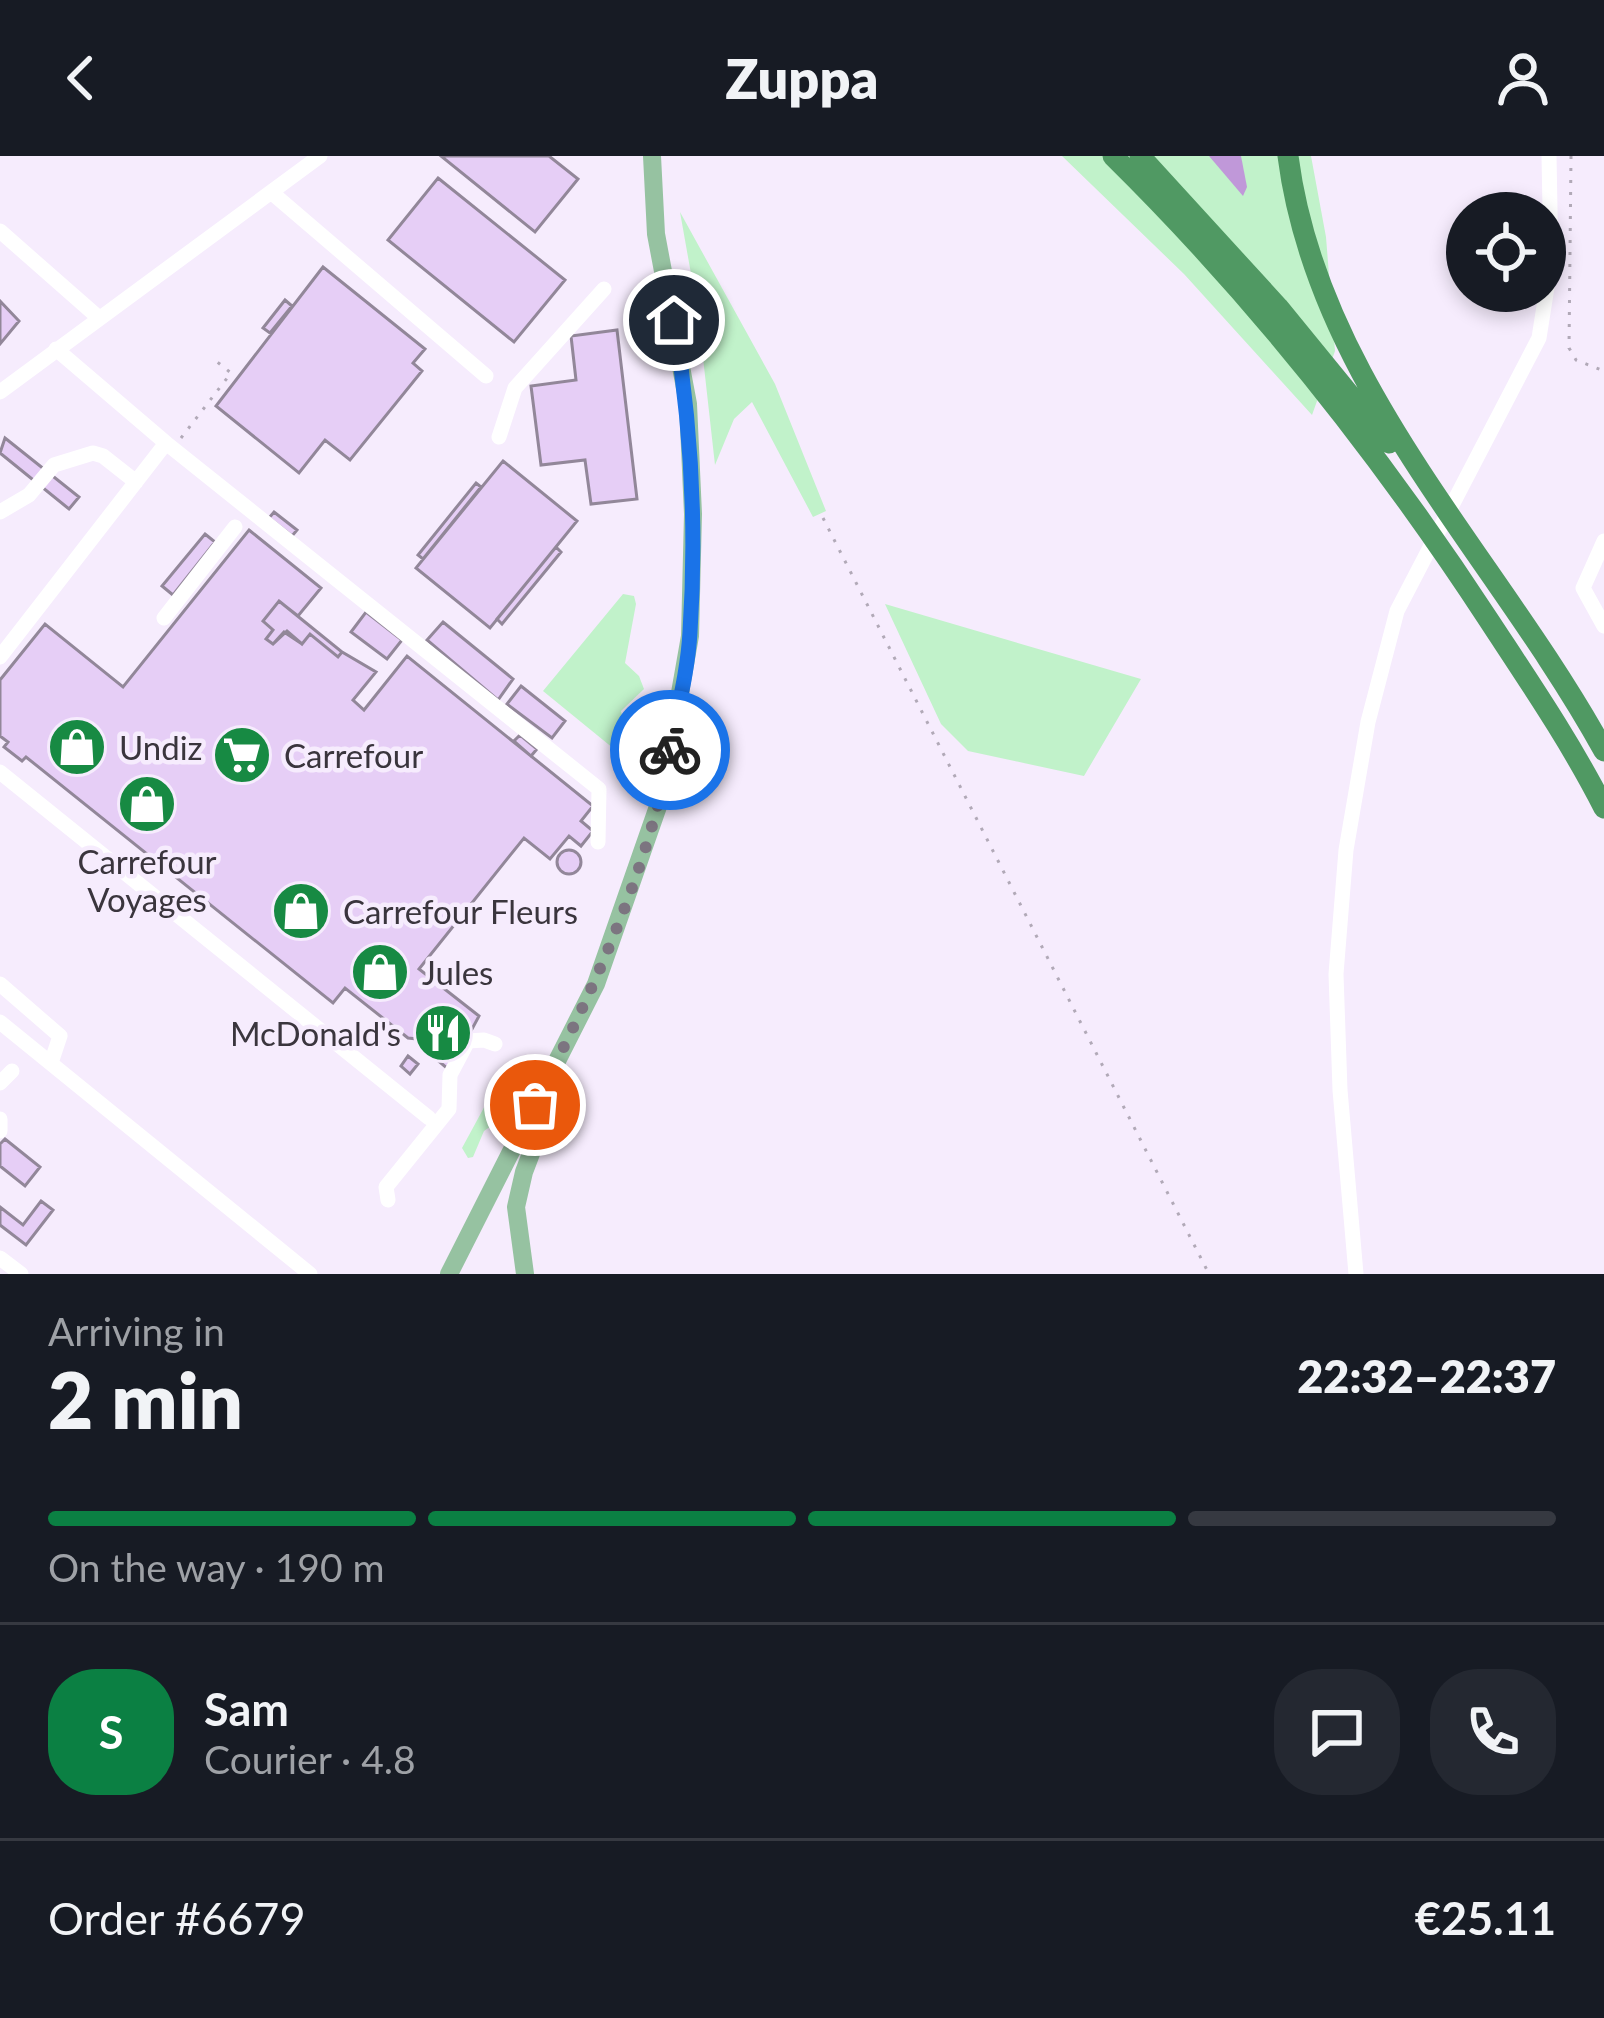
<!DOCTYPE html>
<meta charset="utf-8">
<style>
body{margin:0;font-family:Lato,sans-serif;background:#242831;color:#f1f3f6;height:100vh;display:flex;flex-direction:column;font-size:45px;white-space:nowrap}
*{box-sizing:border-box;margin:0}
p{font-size:39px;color:#9ea1a6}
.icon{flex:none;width:66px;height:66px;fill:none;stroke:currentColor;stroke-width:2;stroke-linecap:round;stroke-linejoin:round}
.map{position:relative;height:1118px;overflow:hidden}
.drawer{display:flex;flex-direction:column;background:#171b24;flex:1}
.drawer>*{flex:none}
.fabs{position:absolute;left:1446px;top:36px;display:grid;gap:24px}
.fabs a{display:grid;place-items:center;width:120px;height:120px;border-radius:50%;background:#171b24;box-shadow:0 6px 18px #0003;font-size:60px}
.pin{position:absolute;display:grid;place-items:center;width:102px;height:102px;color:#fff;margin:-51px;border:6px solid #fff;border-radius:50%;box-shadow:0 3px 12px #0007}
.courier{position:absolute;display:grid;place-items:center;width:120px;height:120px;margin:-60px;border:9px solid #1a73e8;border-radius:50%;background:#fff;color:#222;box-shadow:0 3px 15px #0007}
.overview em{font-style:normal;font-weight:800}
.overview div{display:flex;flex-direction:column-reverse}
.overview{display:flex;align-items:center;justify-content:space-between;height:204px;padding:0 48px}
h1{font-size:78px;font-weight:800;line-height:90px}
.bar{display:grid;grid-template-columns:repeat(4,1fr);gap:18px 12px;align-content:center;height:144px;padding:0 48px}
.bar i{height:15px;border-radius:9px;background:#363941}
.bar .active{background:#0b8043}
.bar p{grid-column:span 4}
.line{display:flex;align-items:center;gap:30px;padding:0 48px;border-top:3px solid #363941}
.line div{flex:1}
.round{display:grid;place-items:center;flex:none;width:126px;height:126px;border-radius:48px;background:#242831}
header{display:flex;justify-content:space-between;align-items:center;height:156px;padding:0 48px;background:#171b24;font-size:54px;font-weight:800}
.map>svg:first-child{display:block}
.green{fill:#c1f2ca}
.water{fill:#c098d9}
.building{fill:#e6cef6;stroke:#928799;stroke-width:3}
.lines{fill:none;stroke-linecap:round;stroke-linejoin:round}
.path{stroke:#b1a9b7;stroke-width:3;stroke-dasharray:3 9;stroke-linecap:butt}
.minor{stroke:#fff;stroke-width:15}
.major{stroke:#96c2a1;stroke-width:18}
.highway{stroke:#509963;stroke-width:21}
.done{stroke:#7c7580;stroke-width:12;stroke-dasharray:0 21.6}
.route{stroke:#1a73e8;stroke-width:15}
.labels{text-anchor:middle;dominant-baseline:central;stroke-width:9;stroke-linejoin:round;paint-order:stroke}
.poi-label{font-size:33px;fill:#3a353d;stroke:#f6ecfd;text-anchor:start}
</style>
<header><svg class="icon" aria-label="back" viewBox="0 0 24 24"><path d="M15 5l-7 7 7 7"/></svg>Zuppa<svg class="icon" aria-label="person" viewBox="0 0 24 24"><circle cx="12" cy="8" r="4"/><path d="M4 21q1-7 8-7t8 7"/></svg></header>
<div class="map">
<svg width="1604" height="1118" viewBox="0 0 1604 1118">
<rect width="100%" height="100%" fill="#f6ecfd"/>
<path class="green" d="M 1062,0 L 1311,0 L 1326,81 L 1335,195 L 1312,259 L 1184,118 Z
M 680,56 L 775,228 L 826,355 L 813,361 L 752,246 L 734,263 L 715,309 L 698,157 Z
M 623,438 L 634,440 L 636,448 L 625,507 L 639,520 L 644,533 L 621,555 L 625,572 L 619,597 L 543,535 Z
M 885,448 L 1141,523 L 1084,620 L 968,595 L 941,568 Z
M 511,919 L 518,925 L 500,950 L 501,963 L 484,975 L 473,1001 L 468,1002 L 462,992 L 500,922 Z"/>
<path class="water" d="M 1209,0 L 1241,0 L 1247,31 L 1243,40 Z"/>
<path class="building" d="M 441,0 L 549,0 L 578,23 L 535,76 Z
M 438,22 L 565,124 L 514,186 L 388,84 Z
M 323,111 L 425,193 L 413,207 L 422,215 L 350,304 L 325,284 L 299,317 L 216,250 Z
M 285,144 L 292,150 L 270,177 L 263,172 Z
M 0,145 L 19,165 L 0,188 Z
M 617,174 L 637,343 L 591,348 L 585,304 L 541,309 L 531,230 L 576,224 L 571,180 Z
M 5,282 L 79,341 L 69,353 L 0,297 Z
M 503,305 L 577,365 L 490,472 L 416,412 Z
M 476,327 L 481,331 L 423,403 L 418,399 Z
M 274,356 L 297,374 L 292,380 L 269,362 Z
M 249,374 L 321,432 L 298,460 L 279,445 L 263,465 L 273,474 L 266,483 L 273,488 L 284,476 L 302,488 L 310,478 L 338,501 L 342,496 L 376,516 L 353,544 L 364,554 L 407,500 L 593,650 L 581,665 L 593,675 L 581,690 L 569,680 L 550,703 L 524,682 L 419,813 L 479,860 L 471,875 L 465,873 L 448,913 L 422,891 L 417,883 L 408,882 L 345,832 L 333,847 L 26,601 L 22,605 L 4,591 L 8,586 L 0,580 L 0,524 L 45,468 L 123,531 Z
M 205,378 L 215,386 L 173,439 L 162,430 Z
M 556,391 L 561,396 L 502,468 L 497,463 Z
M 279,445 L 342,496 L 338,501 L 310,478 L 302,488 L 287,475 L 273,488 L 266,483 L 273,474 L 263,465 Z
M 366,456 L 402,484 L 387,503 L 351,476 Z
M 443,466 L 513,523 L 498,544 L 427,484 Z
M 521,530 L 565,565 L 552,582 L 507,548 Z
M 520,579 L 537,593 L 531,600 L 514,585 Z
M557 706a12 12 0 1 1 24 0a12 12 0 1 1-24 0Z
M 408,900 L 418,908 L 410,918 L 401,910 Z
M 5,983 L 40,1011 L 25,1030 L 0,1010 L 0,988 Z
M 41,1045 L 53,1054 L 26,1089 L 0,1069 L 0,1051 L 23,1069 Z"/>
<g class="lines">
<path class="path" d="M 1571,0 L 1569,192 L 1576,204 L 1604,215
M 181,282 L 231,217 L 216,205
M 823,362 L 1209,1118"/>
<path class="minor" d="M 271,36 L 486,220
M 0,75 L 99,162
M 0,236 L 320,0
M 499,281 L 515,232 L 604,133
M 166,287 L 599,633 L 598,686
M 0,356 L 29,339 L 54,309 L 93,297 L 103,300 L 136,326
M 1583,432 L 1604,385
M 1583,432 L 1604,470
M 164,462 L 235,371
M 0,501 L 166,287 L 56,193
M 0,616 L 429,962
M 0,828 L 60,880 L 51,907
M 0,866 L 310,1118
M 0,927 L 12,915
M 0,963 L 0,975
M 388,1044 L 386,1031 L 449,953 L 450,919 L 468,885 L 484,884 L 495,888
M 0,1102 L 21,1118
M 1356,1118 L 1340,934 L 1336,818 L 1346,694 L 1368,566 L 1397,455 L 1539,182 L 1551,106 L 1549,0"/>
<path class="major" d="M 449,1118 L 596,828 L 662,639 L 690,480 L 693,358 L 688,248 L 656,78 L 652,0
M 525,1118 L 516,1051 L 524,1016 L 560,921"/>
<path class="highway" d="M 1113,0 C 1256,141 1381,299 1490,466 C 1530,527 1571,587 1604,652
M 1140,0 L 1278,151 L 1389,287
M 1288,0 C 1317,228 1497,400 1604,595"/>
</g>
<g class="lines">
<path class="done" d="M 535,949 C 592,836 647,719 670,594"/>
<path class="route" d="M 670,594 C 677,556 688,515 690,476 C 697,372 691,267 674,164"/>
</g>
<defs>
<symbol id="shop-disc" viewBox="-11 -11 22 22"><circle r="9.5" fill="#178a43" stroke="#f6ecfd"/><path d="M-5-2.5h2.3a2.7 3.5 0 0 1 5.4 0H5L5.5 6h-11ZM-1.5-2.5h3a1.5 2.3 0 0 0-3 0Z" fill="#fff"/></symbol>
<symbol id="supermarket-disc" viewBox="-11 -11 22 22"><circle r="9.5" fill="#178a43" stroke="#f6ecfd"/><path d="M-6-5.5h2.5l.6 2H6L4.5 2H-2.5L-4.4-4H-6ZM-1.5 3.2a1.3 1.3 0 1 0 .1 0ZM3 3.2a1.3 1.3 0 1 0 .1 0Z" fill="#fff"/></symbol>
<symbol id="restaurant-disc" viewBox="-11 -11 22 22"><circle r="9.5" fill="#178a43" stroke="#f6ecfd"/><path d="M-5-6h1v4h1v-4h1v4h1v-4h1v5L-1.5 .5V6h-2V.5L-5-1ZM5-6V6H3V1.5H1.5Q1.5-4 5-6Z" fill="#fff"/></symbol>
</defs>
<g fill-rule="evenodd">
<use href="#shop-disc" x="44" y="558" width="66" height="66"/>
<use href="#supermarket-disc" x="209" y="566" width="66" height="66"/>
<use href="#shop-disc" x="114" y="615" width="66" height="66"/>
<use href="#shop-disc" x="268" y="722" width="66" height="66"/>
<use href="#shop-disc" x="347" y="783" width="66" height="66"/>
<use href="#restaurant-disc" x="410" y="844" width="66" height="66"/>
</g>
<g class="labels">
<g class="poi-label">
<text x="119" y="591">Undiz</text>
<text x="284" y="599">Carrefour</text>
<text x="147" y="705" text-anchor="middle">Carrefour<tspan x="147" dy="38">Voyages</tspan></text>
<text x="343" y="755">Carrefour Fleurs</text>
<text x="422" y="816">Jules</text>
<text x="401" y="877" text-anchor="end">McDonald's</text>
</g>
</g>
</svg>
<div class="fabs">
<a><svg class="icon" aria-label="locate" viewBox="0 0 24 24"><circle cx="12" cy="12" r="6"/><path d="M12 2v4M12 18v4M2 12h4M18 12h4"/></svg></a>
</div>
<div class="pin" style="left:535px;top:949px;background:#ea580c"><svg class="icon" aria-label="bag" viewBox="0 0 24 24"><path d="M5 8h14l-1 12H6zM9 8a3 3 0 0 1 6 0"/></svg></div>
<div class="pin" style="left:674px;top:164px;background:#1f2937"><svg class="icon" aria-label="home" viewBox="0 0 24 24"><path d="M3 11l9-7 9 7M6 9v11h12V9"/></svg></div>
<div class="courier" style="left:670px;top:594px"><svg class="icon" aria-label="bike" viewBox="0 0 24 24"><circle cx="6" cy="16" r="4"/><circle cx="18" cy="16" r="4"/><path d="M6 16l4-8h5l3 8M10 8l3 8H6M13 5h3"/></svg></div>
</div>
<section class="drawer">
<div class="overview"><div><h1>2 min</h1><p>Arriving in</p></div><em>22:32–22:37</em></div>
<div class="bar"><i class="active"></i><i class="active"></i><i class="active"></i><i></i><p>On the way · 190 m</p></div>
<div class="line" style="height:216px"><b class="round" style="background:#0b8043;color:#fff">S</b><div><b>Sam</b><p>Courier · 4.8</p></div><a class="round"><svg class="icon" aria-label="chat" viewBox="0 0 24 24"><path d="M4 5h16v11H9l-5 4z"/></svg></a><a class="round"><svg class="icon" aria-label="phone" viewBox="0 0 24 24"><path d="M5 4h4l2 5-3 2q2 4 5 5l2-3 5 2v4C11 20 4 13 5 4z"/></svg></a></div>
<div class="line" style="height:156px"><div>Order #6679</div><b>€25.11</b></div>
</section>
